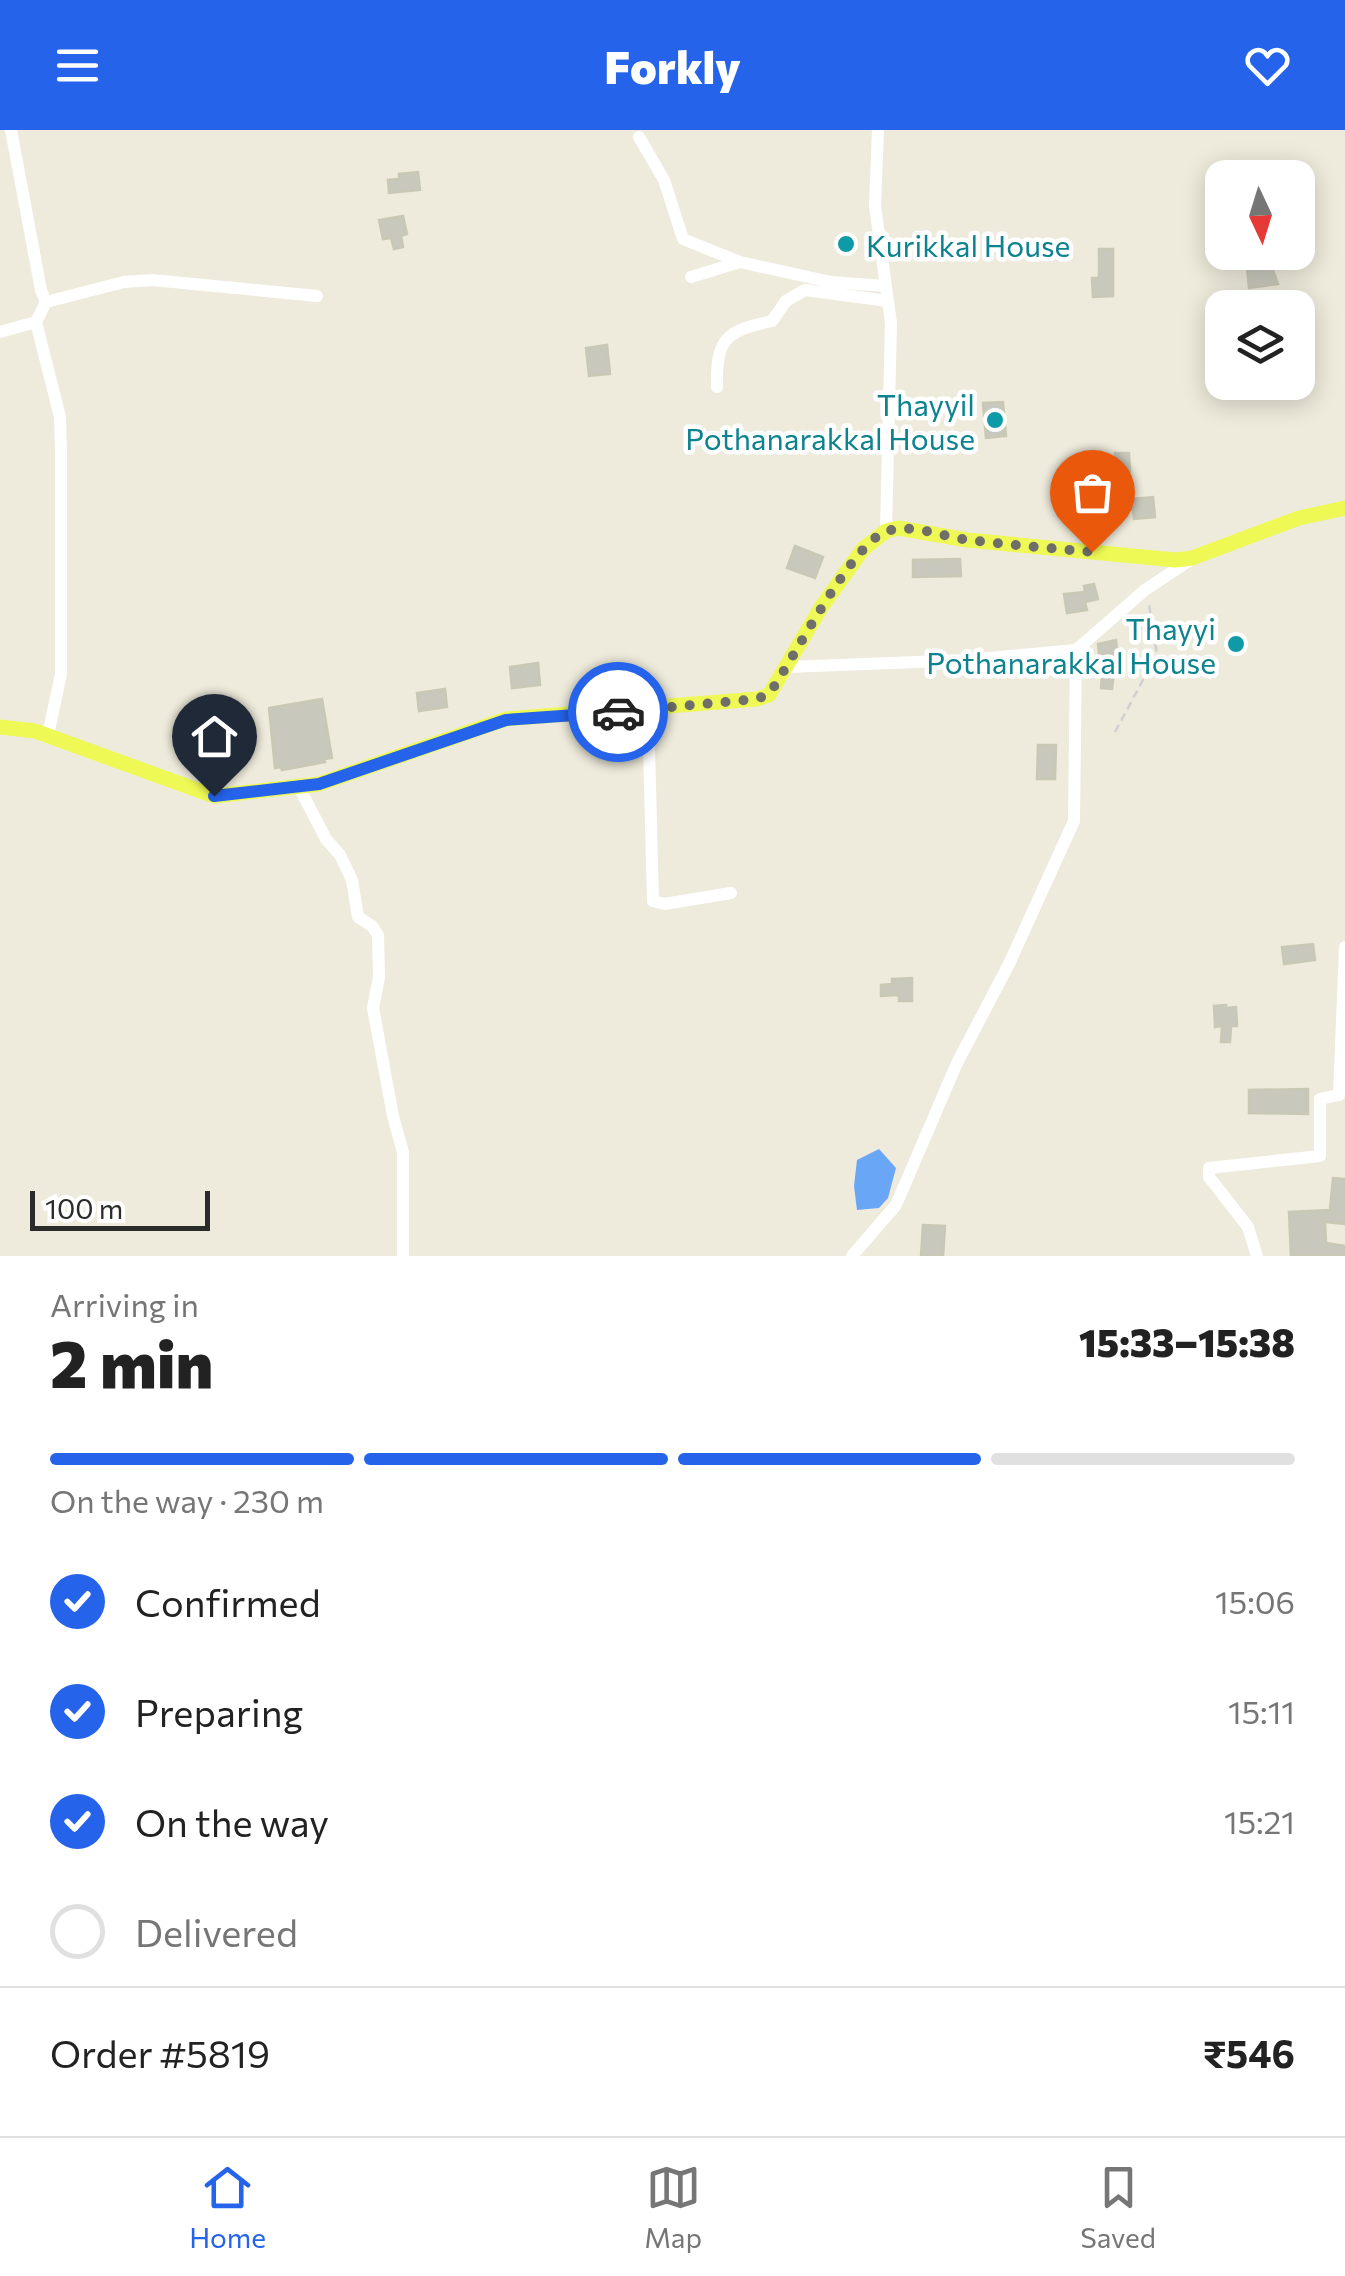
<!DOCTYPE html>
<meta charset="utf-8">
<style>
body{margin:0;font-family:Commissioner,sans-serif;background:#f2f2f2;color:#222;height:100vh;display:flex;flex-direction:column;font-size:38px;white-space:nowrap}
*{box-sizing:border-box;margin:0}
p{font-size:32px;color:#767676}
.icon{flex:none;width:55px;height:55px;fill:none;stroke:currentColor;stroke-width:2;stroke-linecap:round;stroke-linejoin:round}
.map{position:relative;height:1126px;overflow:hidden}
.drawer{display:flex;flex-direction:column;background:#fff;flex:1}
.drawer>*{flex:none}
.needle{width:65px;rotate:176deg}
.fabs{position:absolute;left:1205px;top:30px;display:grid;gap:20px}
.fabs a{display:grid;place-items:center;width:110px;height:110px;border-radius:20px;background:#fff;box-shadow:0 5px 25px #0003;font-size:50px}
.scale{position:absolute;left:30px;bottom:25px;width:180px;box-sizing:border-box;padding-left:10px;border:5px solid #2b2b2b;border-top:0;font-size:28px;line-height:35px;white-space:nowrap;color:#2b2b2b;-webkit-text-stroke:8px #fff;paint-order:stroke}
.pin{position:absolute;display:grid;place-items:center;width:85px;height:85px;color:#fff;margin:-102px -42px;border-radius:50% 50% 50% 0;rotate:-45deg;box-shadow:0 0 10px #0007}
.pin .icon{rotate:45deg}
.courier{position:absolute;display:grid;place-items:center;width:100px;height:100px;margin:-50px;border:8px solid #2563eb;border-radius:50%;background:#fff;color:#222;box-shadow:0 2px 12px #0007}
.head em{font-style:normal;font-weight:800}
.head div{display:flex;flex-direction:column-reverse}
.head{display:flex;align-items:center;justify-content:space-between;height:170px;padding:0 50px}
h1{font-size:65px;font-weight:800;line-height:75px}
.bar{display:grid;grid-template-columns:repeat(4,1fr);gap:15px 10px;align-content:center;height:120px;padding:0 50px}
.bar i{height:12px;border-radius:8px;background:#e0e0e0}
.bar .current{background:#2563eb}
.bar p{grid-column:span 4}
.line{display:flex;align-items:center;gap:25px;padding:0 50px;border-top:2px solid #e0e0e0}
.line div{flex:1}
ol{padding:0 50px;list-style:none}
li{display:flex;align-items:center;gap:30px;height:110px}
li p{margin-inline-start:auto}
li .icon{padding:10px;border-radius:50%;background:#2563eb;color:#fff;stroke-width:4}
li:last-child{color:#767676}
li i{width:55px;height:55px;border:5px solid #e0e0e0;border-radius:50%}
header{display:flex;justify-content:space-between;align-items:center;height:130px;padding:0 50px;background:#2563eb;color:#fff;font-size:45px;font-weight:800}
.dock{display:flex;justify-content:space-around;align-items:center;height:140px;border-top:2px solid #e0e0e0;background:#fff;font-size:28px;color:#767676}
.dock a{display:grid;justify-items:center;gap:5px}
.dock .current{color:#2563eb}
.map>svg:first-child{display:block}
.water{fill:#69a6f6}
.building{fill:#c9c8bc;stroke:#c9c8b5;stroke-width:2.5}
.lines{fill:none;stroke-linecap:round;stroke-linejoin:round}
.path{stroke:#d0d0d0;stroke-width:2.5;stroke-dasharray:8 5;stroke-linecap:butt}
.minor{stroke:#fff;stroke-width:12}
.major{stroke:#eef955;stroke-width:15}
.done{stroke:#6f6e69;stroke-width:10;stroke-dasharray:0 18}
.route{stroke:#2563eb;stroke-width:12}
.culture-dot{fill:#0f9aa8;stroke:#fff;stroke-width:4}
.labels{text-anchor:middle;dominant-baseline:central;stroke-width:9;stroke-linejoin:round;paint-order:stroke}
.culture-label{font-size:30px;fill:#0d838f;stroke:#fff;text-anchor:end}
</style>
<header><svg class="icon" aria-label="menu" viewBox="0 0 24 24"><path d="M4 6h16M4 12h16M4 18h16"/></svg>Forkly<svg class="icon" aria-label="heart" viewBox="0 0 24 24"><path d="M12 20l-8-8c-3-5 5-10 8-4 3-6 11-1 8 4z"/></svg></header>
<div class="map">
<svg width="1345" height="1126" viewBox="0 0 1345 1126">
<rect width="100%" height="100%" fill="#eeebdc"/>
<path class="water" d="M 879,1019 L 896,1038 L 888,1068 L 879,1078 L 857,1080 L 854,1056 L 857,1030 Z"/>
<path class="building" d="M 418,42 L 420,60 L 389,63 L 388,50 L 399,49 L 399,44 Z
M 403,86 L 407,104 L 401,106 L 403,117 L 394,119 L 391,108 L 383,109 L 379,90 Z
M 1099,119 L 1113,119 L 1113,166 L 1093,167 L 1092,148 L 1099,148 Z
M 1271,135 L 1278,154 L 1249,158 L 1247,137 Z
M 607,215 L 610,244 L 589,246 L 586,218 Z
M 1003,272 L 1006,306 L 986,308 L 983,273 Z
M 1115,323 L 1129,323 L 1130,342 L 1126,342 L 1121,370 L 1153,367 L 1155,387 L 1134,389 L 1133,380 L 1101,375 L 1104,355 L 1116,357 Z
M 795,416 L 823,427 L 815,448 L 787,438 Z
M 960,429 L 961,446 L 913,447 L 913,430 Z
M 1094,454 L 1098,469 L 1085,472 L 1087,480 L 1067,483 L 1064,464 L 1085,462 L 1084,456 Z
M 1116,510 L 1118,531 L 1115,532 L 1112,559 L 1101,558 L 1103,533 L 1100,533 L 1098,514 Z
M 538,533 L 540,555 L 512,558 L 510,537 Z
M 445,559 L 447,577 L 419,581 L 417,563 Z
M 322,569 L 332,628 L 324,629 L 325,632 L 282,640 L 281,637 L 275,638 L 269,578 Z
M 1038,615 L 1056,615 L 1055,649 L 1037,649 Z
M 1313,814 L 1315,830 L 1284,834 L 1282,817 Z
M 912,848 L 912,871 L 899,871 L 899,865 L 881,866 L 881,855 L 892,854 L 892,849 Z
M 1226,875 L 1226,878 L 1236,877 L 1237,896 L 1231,896 L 1230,912 L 1221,912 L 1222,896 L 1215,897 L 1214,876 Z
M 1308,959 L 1308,984 L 1249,983 L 1249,960 Z
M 1333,1048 L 1345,1049 L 1345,1094 L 1325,1092 L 1326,1113 L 1345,1116 L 1345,1126 L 1291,1126 L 1289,1082 L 1330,1080 Z
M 923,1095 L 945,1096 L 943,1126 L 921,1126 Z"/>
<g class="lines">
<path class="path" d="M 1115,602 L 1157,524 L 1149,475"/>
<path class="minor" d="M 11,0 L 41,160 L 46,172 L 36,192 L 60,287 L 61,323 L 61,544 L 48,605
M 878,0 L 875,76 L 891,193 L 886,401
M 639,7 L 664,50 L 683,109 L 740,132
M 691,147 L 740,132 L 831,152 L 886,156
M 46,172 L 124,152 L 152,150 L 317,166
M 0,202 L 36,192
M 717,257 C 716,208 726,201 772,191 L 786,171 L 805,160 L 888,171
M 788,537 L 968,530 L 1076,520
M 648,580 L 653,771 L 664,774 L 731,763
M 299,657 L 326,709 L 340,725 L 352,750 L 358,787 L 372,796 L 378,805 L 379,847 L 373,878 L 393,986 L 403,1022 L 403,1126
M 852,1126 L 896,1075 L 957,933 L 1009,834 L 1074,691 L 1076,520 L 1145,460 L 1190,430
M 1257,1126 L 1248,1097 L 1209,1047 L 1209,1038 L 1320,1026 L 1320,969 L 1339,965 L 1345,817"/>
<path class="major" d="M 0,597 L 35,601 L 214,666 L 319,654 L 506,589 L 757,569 L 769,565 L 822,476 L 863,419 L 886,401 L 898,398 L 967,410 L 1175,430 L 1192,428 L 1299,388 L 1345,378"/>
</g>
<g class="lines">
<path class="done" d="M 618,582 L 757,569 L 769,564 C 794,529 850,416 885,402 C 909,392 943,407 969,410 C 1010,415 1051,418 1092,422"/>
<path class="route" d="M 214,666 L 319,654 L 506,590 L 618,582"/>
</g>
<g class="culture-dot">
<circle cx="846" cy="114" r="10"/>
<circle cx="995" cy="290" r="10"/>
<circle cx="1236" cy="514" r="10"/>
</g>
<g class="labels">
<g class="culture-label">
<text x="866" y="114" text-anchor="start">Kurikkal House</text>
<text x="975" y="273">Thayyil<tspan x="975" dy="34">Pothanarakkal House</tspan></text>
<text x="1216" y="497">Thayyi<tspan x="1216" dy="34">Pothanarakkal House</tspan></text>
</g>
</g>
</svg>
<div class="fabs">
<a><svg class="needle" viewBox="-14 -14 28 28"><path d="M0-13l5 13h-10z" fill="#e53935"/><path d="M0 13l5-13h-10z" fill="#767676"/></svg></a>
<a><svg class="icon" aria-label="layers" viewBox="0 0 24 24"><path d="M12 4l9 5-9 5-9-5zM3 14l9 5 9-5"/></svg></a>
</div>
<div class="scale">100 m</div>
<div class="pin" style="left:1092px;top:422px;background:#ea580c"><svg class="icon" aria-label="bag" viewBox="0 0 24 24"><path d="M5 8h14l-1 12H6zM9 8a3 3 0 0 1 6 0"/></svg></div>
<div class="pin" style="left:214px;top:666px;background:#1f2937"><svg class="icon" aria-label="home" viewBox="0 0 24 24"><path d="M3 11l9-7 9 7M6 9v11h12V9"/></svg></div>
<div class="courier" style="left:618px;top:582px"><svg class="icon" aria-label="car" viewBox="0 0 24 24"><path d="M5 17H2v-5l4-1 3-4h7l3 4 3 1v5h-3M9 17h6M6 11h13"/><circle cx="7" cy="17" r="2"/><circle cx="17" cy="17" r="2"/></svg></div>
</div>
<section class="drawer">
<div class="head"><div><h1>2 min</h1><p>Arriving in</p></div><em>15:33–15:38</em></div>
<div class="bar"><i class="current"></i><i class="current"></i><i class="current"></i><i></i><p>On the way · 230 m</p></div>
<ol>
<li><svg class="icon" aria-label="check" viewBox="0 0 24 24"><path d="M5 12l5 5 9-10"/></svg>Confirmed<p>15:06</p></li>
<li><svg class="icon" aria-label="check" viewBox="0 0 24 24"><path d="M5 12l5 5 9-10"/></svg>Preparing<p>15:11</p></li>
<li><svg class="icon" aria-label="check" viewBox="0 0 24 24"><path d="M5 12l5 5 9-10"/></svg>On the way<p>15:21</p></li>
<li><i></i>Delivered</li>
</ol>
<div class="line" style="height:130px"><div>Order #5819</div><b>₹546</b></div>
</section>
<nav class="dock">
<a class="current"><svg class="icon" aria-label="home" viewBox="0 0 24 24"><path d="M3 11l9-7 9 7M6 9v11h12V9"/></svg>Home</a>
<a><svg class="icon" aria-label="map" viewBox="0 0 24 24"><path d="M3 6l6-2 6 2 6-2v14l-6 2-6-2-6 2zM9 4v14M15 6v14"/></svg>Map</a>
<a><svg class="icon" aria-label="saved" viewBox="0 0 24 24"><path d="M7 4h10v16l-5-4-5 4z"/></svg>Saved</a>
</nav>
